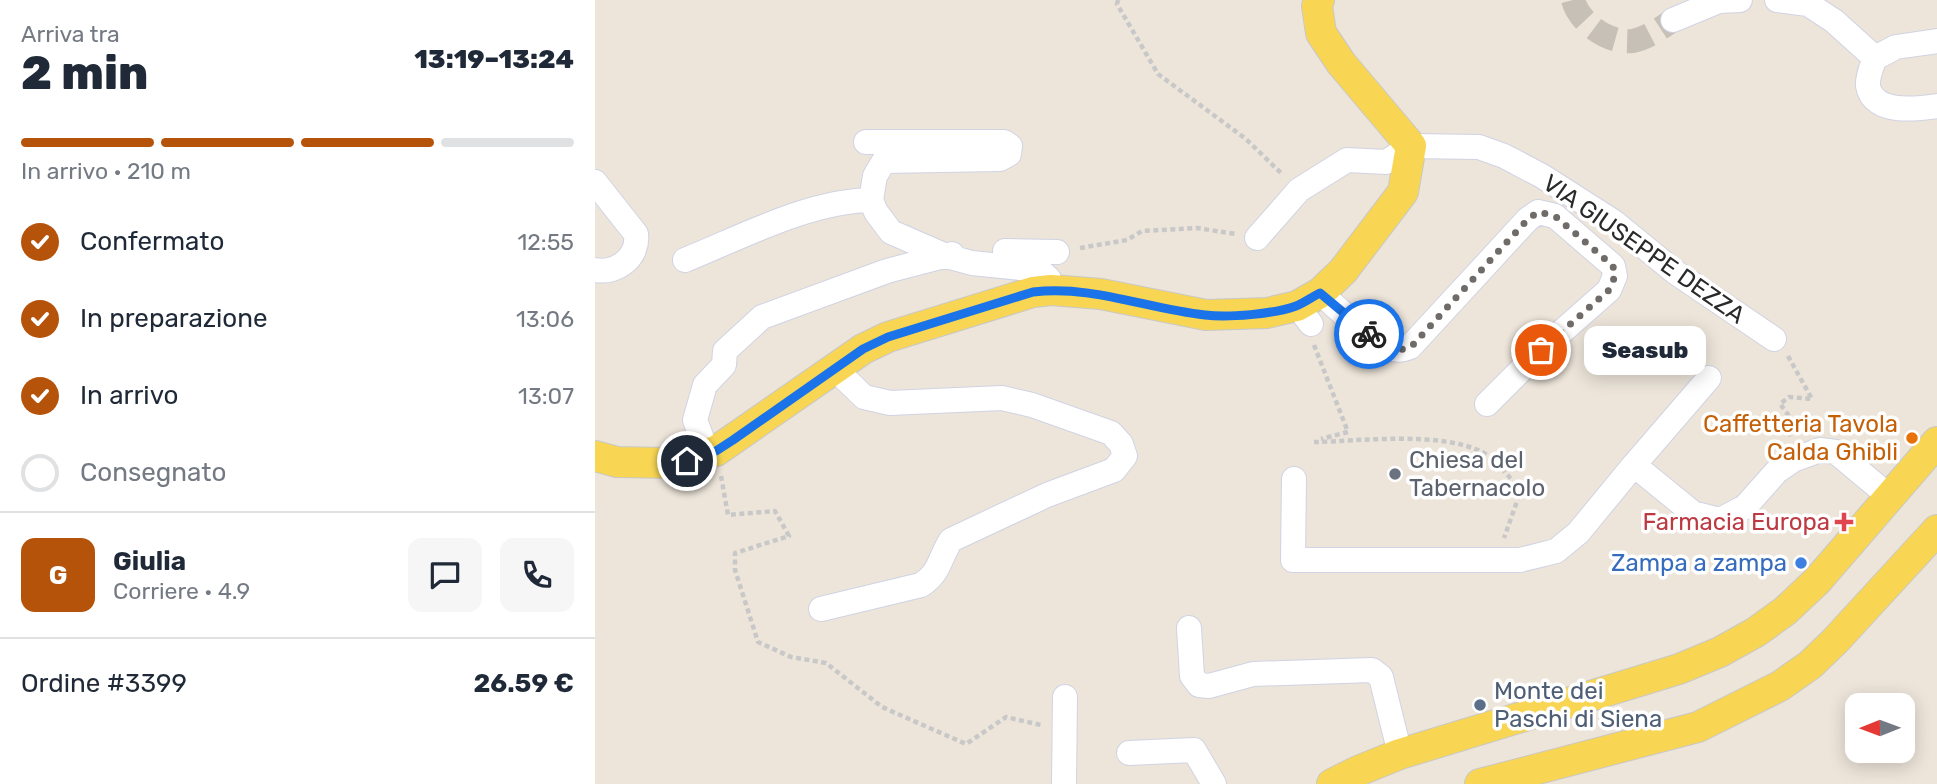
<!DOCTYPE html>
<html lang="it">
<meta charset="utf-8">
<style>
body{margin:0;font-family:Rubik,sans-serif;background:#f6f6f7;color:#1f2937;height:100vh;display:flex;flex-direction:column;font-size:26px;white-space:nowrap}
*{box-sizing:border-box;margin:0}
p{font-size:23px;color:#747a83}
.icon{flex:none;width:38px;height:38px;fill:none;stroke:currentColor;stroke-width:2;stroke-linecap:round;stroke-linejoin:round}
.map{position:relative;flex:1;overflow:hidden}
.side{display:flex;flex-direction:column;background:#fff;width:595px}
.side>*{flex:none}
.needle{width:46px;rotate:269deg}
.tools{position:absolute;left:1250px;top:693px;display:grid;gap:14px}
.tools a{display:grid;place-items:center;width:70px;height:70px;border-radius:14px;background:#fff;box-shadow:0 4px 18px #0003;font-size:35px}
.pin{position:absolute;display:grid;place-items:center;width:60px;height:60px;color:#fff;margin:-30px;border:4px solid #fff;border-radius:50%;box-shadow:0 2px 7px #0007}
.courier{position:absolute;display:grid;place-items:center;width:70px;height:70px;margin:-35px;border:5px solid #1a73e8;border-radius:50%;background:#fff;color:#222;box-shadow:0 2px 9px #0007}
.bubble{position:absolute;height:49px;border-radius:14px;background:#fff;box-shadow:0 4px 18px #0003;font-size:23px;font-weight:800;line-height:49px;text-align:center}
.head em{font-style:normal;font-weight:800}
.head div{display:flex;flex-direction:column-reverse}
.head{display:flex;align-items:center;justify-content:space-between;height:119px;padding:0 21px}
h1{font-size:46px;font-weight:800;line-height:52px}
.bar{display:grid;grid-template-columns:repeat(4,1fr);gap:10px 7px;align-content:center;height:84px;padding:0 21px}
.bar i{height:9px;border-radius:5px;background:#e0e1e3}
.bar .on{background:#b45309}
.bar p{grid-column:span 4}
.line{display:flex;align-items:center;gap:18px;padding:0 21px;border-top:2px solid #e0e1e3}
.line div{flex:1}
.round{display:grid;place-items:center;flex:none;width:74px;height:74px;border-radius:14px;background:#f6f6f7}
ol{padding:0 21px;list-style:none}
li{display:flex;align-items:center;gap:21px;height:77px}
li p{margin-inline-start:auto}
li .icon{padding:7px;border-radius:50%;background:#b45309;color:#fff;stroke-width:4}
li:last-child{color:#747a83}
li i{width:38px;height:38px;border:4px solid #e0e1e3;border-radius:50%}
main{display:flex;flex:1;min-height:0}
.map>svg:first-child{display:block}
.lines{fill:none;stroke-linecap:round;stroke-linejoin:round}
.minor-tunnel{stroke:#c6c0b7;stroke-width:24;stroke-dasharray:24 12;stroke-linecap:butt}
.minor-casing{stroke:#d0d3e3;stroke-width:26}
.major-casing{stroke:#c8c8c8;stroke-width:32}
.path{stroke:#c8c8c8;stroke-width:4.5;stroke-dasharray:5 3.5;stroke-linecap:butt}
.minor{stroke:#fff;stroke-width:24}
.major{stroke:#f8d654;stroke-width:30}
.done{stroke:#6e6b68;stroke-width:7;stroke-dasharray:0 12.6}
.route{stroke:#1a73e8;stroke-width:9}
.food-dot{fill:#e8710a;stroke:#fff;stroke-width:2.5}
.worship-dot{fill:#6b7280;stroke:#fff;stroke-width:2.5}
.health-dot{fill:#e0444e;stroke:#fff;stroke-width:2.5}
.shop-dot{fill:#3f7fe0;stroke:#fff;stroke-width:2.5}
.service-dot{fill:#5c6f8a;stroke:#fff;stroke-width:2.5}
.labels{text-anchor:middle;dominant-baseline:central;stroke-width:7;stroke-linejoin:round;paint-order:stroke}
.street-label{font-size:24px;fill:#2a2a2a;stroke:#fff}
.food-label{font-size:24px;fill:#c56008;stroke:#fff;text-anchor:end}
.worship-label{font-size:24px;fill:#5b616d;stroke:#fff;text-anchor:start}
.health-label{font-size:24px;fill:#be3a42;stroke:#fff;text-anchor:end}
.shop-label{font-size:24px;fill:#366cbe;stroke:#fff;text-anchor:end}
.service-label{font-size:24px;fill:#4e5e75;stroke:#fff;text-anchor:start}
</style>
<main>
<section class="side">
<div class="head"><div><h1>2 min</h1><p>Arriva tra</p></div><em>13:19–13:24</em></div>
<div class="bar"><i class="on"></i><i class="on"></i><i class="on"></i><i></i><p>In arrivo · 210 m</p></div>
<ol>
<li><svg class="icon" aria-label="check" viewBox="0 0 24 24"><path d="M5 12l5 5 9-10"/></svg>Confermato<p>12:55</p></li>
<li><svg class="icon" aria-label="check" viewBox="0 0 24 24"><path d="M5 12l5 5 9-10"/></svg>In preparazione<p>13:06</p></li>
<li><svg class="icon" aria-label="check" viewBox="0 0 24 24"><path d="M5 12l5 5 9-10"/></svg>In arrivo<p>13:07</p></li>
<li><i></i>Consegnato</li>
</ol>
<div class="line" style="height:126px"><b class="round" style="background:#b45309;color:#fff">G</b><div><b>Giulia</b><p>Corriere · 4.9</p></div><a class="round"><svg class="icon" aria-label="chat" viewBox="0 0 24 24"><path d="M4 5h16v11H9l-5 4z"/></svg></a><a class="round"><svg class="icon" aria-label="phone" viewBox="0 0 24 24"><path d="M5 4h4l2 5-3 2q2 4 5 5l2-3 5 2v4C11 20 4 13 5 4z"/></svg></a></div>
<div class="line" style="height:91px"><div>Ordine #3399</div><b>26.59 €</b></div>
</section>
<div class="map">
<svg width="1342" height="784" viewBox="0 0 1342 784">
<rect width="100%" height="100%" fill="#ede5da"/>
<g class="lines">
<path class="minor-tunnel" d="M 978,0 C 984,23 1014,44 1038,41 C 1053,38 1066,28 1078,20"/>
<defs>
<path id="minor" d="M 1182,0 L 1213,4 L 1239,21 L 1280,58
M 1078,20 L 1124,1 L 1145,0
M 1342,41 L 1301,47 L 1280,58 C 1277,66 1272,77 1273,86 C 1278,115 1322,109 1342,106
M 271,142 L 409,142 L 415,146 L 414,154 L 405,159 L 289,161 L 280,176 L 276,200 L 281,212 L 296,232 L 351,256 L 377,263 L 444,270 L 454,279 L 456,290
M 0,182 L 41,234 C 44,257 22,274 0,270
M 662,238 L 704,190 L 752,160 L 791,162 L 816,146 L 884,147 L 909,156 L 947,176 L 1019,222 L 1080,272 L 1179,339
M 410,251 L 462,252
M 90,260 C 147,237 214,201 276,200
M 725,293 C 743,308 774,339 794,348 C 802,351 808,350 815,347 L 933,219 L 943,212 L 960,216 L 1018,266 L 1020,276 L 1014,290 L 946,350 L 892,404
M 702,306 L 716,324
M 1114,378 L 1039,465 L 1098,513 L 1125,520 L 1150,507 L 1182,471 L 1198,460 L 1225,450 L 1241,452 L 1295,497
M 106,436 L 100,420 L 110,385 L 129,365 L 130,351 L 167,317 L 292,271 L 357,254
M 699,479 L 698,560 L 925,560 L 961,551 L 983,533 L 1039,465
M 226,609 L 326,585 C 345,573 344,559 356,540 L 452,495 L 519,470 L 530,456 L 526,444 L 516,433 L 437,405 L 407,398 L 295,403 L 269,397 L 239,368
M 594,628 L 597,676 L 604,685 L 614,686 L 658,674 L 777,670 L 786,677 L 805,754
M 534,753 L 599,750 L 619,784
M 469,784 L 470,697"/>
<path id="major" d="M 0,456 L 22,462 L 76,463 L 121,451 L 268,349 L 293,337 L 438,292 L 456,290 L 506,294 L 611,315 L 672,313 L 702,306 L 725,293 L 748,271 L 808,192 L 816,146 L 746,63 L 726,33 L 722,6 L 724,0
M 737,784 L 763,771 L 805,754 L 1084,669 L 1125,652 L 1161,632 L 1190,611 L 1222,581 L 1342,442
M 885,784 L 1103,727 L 1185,686 L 1215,665 L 1240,641 L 1342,530"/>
</defs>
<use href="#minor" class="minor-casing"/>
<use href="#major" class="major-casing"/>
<path class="path" d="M 523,0 L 522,4 L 563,74 L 651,139 L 688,175
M 485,248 L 532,240 L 547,231 L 602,228 L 641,234
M 719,345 L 753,432 L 726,439
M 1193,356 L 1217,399 L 1194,397 L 1185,404 L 1201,425 L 1193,436
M 719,442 C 767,441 845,431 887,452 C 902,460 915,479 926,490 L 909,538
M 126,476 L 133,515 L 180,511 L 194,536 L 140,553 L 140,570 L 163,642 L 196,657 L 231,663 L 287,707 L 371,744 L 411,717 L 446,725"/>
<use href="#minor" class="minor"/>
<use href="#major" class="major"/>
</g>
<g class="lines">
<path class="done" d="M 774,334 C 787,345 799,354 816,347 L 933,219 L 943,212 L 960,216 L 1018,266 L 1020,276 L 1014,290 L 946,350"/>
<path class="route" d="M 92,461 L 121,451 L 138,440 L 268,349 L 293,337 L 438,292 C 498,285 552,309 610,315 C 633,318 679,314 701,306 C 709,303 717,297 725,293 L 774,334"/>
</g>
<circle class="food-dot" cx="1317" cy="438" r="7"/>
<circle class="worship-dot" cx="800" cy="474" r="7"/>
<path class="health-dot" d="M1245.5 511.5h7v7h7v7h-7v7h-7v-7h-7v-7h7z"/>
<circle class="shop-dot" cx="1206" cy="563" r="7"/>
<circle class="service-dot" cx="885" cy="705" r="7"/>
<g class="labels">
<g class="street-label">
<text transform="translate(1049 249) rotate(35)">VIA GIUSEPPE DEZZA</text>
</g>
<g class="food-label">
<text x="1303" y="424">Caffetteria Tavola<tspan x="1303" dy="28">Calda Ghibli</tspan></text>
</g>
<g class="worship-label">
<text x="814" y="460">Chiesa del<tspan x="814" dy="28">Tabernacolo</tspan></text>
</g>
<g class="health-label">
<text x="1235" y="522">Farmacia Europa</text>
</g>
<g class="shop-label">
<text x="1192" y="563">Zampa a zampa</text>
</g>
<g class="service-label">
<text x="899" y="691">Monte dei<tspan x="899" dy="28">Paschi di Siena</tspan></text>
</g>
</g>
</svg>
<div class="tools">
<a><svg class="needle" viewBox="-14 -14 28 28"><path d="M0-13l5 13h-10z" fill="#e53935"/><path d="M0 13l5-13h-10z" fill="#747a83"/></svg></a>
</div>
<div class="pin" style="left:946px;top:350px;background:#ea580c"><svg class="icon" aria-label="bag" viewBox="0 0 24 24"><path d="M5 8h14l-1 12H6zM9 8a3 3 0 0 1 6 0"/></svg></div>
<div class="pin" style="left:92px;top:461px;background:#1f2937"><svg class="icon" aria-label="home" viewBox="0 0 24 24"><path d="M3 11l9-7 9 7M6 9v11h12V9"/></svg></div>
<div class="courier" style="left:774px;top:334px"><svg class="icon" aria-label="bike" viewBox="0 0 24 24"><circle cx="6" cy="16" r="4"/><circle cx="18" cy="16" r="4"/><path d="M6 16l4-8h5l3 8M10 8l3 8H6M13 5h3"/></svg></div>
<div class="bubble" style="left:989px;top:326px;width:122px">Seasub</div>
</div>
</main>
